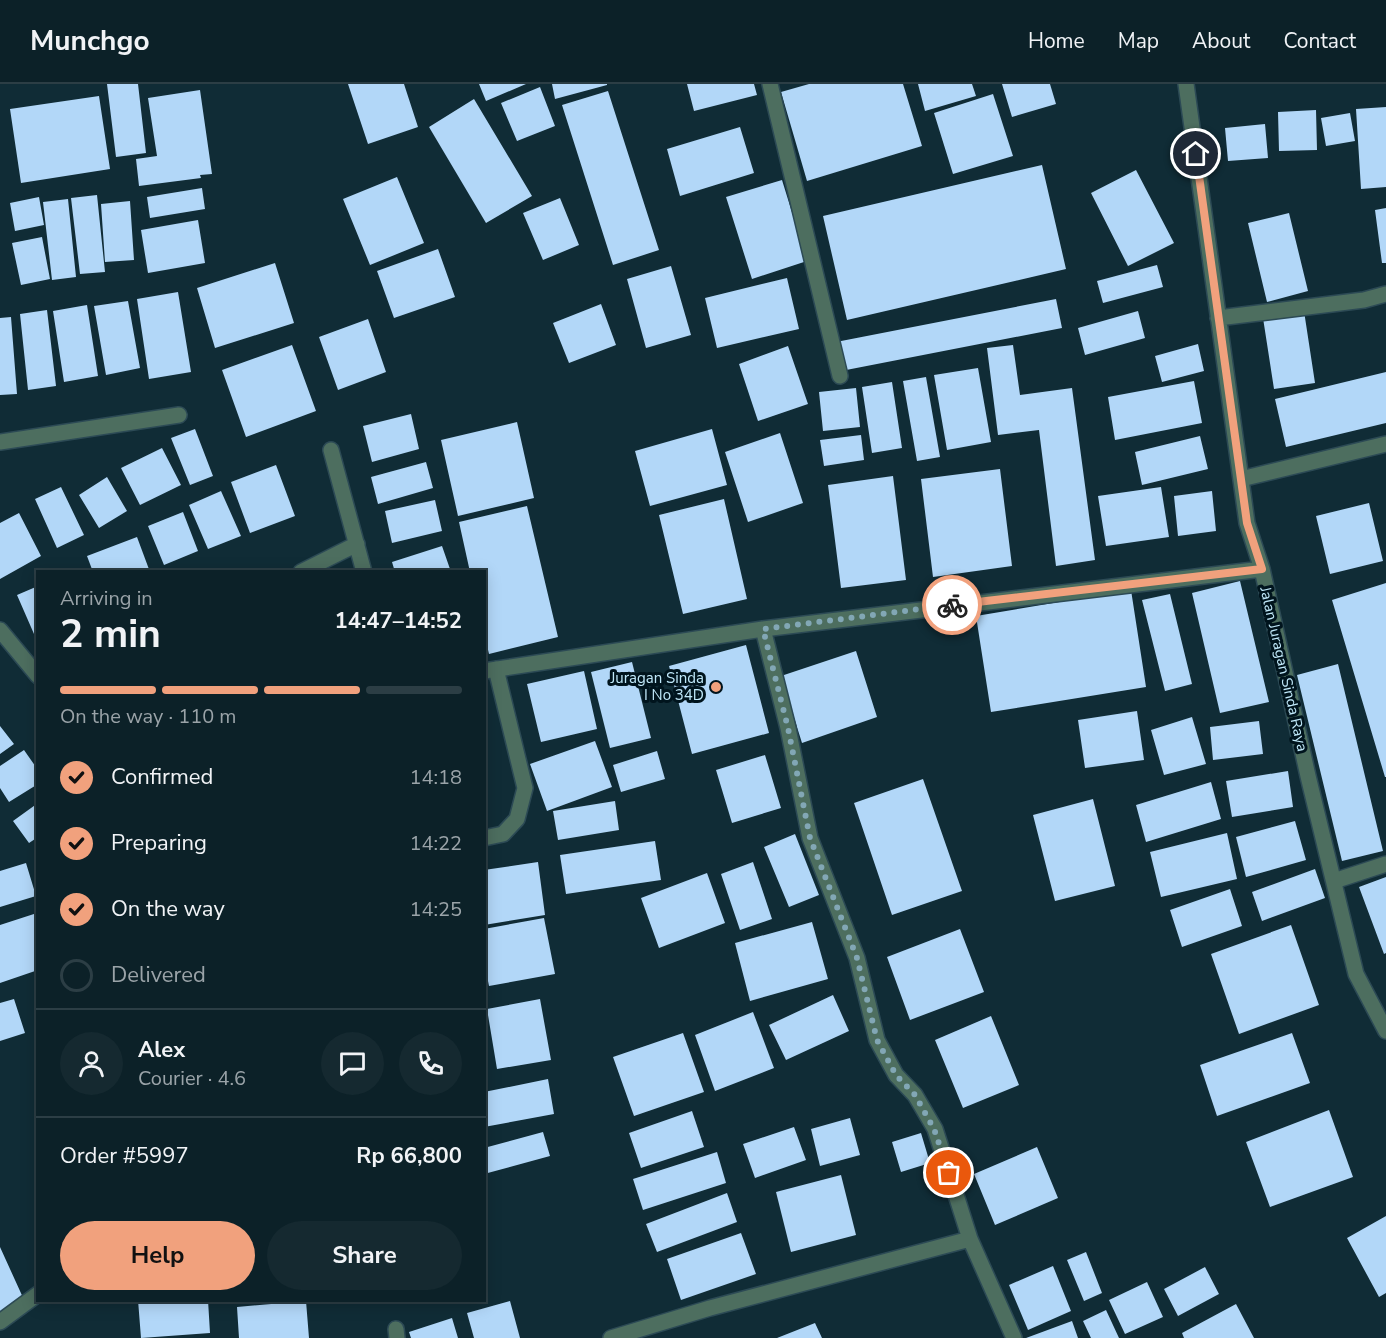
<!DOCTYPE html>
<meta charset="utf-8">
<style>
body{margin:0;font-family:"Nunito Sans",sans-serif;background:#152930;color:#f1f3f6;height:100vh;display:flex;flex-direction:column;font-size:22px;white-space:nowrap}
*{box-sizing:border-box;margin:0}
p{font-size:20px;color:#9aa3a8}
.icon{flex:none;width:33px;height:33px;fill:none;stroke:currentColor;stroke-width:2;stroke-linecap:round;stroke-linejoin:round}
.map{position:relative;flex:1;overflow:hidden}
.drawer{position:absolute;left:36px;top:486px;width:450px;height:732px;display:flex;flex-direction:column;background:#0c2128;border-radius:0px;box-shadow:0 3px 15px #0003,0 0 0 2px #2c3e45}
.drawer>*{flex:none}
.pin{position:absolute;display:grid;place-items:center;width:51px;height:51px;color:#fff;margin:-26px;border:3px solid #fff;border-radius:50%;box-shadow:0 2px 6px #0007}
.courier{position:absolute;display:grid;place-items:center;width:60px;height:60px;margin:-30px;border:4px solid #f1a17d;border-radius:50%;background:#fff;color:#222;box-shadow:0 2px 8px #0007}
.summary em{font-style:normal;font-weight:700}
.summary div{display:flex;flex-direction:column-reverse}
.summary{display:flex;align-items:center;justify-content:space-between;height:102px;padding:0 24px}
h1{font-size:39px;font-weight:700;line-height:45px}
.bar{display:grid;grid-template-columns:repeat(4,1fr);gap:9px 6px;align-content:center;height:72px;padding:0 24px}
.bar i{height:8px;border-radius:4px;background:#2c3e45}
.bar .current{background:#f1a17d}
.bar p{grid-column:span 4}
.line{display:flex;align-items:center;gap:15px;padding:0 24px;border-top:2px solid #2c3e45}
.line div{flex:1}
.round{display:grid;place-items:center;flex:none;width:63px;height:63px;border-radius:32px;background:#152930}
ol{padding:0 24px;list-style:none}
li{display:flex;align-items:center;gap:18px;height:66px}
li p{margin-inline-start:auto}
li .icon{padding:6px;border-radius:50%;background:#f1a17d;color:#111;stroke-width:4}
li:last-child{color:#9aa3a8}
li i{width:33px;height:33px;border:3px solid #2c3e45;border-radius:50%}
.action{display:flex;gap:12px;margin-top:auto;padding:12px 24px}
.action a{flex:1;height:69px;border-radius:36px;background:#f1a17d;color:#111;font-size:24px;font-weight:700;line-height:69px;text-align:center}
.action a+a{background:#152930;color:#f1f3f6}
header{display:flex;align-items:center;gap:36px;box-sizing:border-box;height:84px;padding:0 30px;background:#0c2128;border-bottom:2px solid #2c3e45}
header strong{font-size:28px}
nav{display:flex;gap:33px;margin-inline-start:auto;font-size:21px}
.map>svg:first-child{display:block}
.building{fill:#b2d7f8}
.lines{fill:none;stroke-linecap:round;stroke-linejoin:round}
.minor-casing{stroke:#2c4a55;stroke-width:18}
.minor{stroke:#4d6e5f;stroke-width:15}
.done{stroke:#82a7b5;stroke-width:6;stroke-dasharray:0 10.8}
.route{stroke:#f1a17d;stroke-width:8}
.poi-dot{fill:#f1a17d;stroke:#00141d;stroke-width:2}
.labels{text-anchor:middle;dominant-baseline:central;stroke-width:6;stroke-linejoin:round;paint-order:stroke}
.street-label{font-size:15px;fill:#c0e9fa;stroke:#00141d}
.poi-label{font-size:15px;fill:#c0e9fa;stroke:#00141d;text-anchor:end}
</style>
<header>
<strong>Munchgo</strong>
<nav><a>Home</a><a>Map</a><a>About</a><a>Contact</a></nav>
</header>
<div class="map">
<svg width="1386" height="1254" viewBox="0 0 1386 1254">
<rect width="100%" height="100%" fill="#102c36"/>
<path class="building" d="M 107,0 L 138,0 L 146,69 L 116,73 Z
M 348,0 L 404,0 L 418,43 L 368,60 Z
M 479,0 L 526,0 L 486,17 Z
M 552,0 L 607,0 L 607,1 L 555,15 Z
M 687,0 L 754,0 L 757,11 L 694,27 Z
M 809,0 L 903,0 L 922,62 L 807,97 L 781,8 Z
M 918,0 L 972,0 L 976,12 L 925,27 Z
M 1002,0 L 1050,0 L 1056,20 L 1012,33 Z
M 540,3 L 555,42 L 517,57 L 501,19 Z
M 200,6 L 212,90 L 200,91 L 201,94 L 139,102 L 136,75 L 157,72 L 148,14 Z
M 608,7 L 659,166 L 613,181 L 562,21 Z
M 993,10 L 1013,72 L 953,90 L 934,29 Z
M 99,12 L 110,85 L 21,99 L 10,25 Z
M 474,15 L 532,112 L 486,139 L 429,43 Z
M 1386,23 L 1386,103 L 1361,105 L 1356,25 Z
M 1316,26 L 1317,66 L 1279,67 L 1278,28 Z
M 1350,29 L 1355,57 L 1326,62 L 1321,34 Z
M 1265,40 L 1268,74 L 1228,77 L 1225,44 Z
M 740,43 L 754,89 L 680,112 L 667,65 Z
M 1042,81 L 1066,185 L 847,236 L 823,132 Z
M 1136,86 L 1174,159 L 1128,182 L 1091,109 Z
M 397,93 L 424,159 L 370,181 L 343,115 Z
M 782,96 L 807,177 L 752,195 L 726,113 Z
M 202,104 L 205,125 L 150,134 L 147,113 Z
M 97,111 L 105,188 L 80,190 L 71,114 Z
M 39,113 L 44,141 L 15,147 L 10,119 Z
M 560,114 L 579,161 L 543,176 L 523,129 Z
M 68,115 L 76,193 L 52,196 L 43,118 Z
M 130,117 L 134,176 L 105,178 L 101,120 Z
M 1386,124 L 1386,179 L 1382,179 L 1375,126 Z
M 1289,129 L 1308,207 L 1267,218 L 1248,139 Z
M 198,136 L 205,179 L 148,189 L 141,146 Z
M 42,153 L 50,195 L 21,201 L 12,159 Z
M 438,165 L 455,213 L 394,234 L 377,187 Z
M 275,179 L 294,239 L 215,264 L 197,204 Z
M 1157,181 L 1163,203 L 1103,219 L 1097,197 Z
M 671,182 L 691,251 L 646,264 L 627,195 Z
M 787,194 L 799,245 L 717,264 L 705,214 Z
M 178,208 L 191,288 L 149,295 L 137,215 Z
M 1056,215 L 1062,244 L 841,287 L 836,258 Z
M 128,217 L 140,284 L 106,291 L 94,222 Z
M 601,220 L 616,261 L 569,279 L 553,239 Z
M 87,221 L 98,292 L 64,298 L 53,227 Z
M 47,226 L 56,302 L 28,306 L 20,230 Z
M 1138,227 L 1145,254 L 1085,271 L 1078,244 Z
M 1304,227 L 1315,299 L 1274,305 L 1263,234 Z
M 11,233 L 17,310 L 0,311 L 0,234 Z
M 368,235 L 386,288 L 338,306 L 319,253 Z
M 1198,260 L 1204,287 L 1162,298 L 1155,272 Z
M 292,261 L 316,327 L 246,353 L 222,286 Z
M 1013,261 L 1020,311 L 1072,304 L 1095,476 L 1056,482 L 1039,346 L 998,351 L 987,264 Z
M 788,262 L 808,320 L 758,337 L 739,280 Z
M 978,284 L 991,358 L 947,366 L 934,291 Z
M 1386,288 L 1386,339 L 1286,363 L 1275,315 Z
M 926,293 L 940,373 L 917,377 L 903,297 Z
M 1194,297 L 1202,339 L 1115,356 L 1108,313 Z
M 892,298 L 902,364 L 872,369 L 862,303 Z
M 856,304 L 860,343 L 823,347 L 819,308 Z
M 411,330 L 419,365 L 372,378 L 363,342 Z
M 517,338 L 534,414 L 458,432 L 441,356 Z
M 195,345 L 213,392 L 190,401 L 171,354 Z
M 712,345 L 727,401 L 650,422 L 635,367 Z
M 780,349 L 803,419 L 748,438 L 725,368 Z
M 861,351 L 864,376 L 824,382 L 820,356 Z
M 1200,352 L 1208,385 L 1142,401 L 1135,368 Z
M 162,364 L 181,401 L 140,421 L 121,384 Z
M 426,378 L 433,404 L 378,420 L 371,393 Z
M 276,381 L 295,432 L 250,449 L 231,398 Z
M 1000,385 L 1012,482 L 933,493 L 921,395 Z
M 893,392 L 906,496 L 841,504 L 828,401 Z
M 107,393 L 127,427 L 99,444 L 79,411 Z
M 61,403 L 84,451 L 57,464 L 35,415 Z
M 1161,403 L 1169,453 L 1106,462 L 1098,412 Z
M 221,407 L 241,452 L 208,465 L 189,421 Z
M 1212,407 L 1216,447 L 1178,452 L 1174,412 Z
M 724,415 L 747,515 L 683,530 L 659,431 Z
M 435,416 L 442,447 L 392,459 L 385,427 Z
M 1369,419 L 1383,477 L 1330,490 L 1316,432 Z
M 527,422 L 558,553 L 489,570 L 484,549 L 484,488 L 470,488 L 459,438 Z
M 183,428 L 198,467 L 164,481 L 148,442 Z
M 19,429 L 41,472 L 0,495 L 0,439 Z
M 137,453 L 150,488 L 93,488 L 87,472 Z
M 442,462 L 450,485 L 442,488 L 395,488 L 392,478 Z
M 1240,497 L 1269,618 L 1220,629 L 1192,509 Z
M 1386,499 L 1386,693 L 1385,693 L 1332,516 Z
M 38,502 L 38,548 L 34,550 L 17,511 Z
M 1131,506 L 1146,603 L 991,628 L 976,532 Z
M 1170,510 L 1192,600 L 1165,607 L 1142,516 Z
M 746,561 L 769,649 L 692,670 L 669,582 Z
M 856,567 L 877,633 L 802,659 L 781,592 Z
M 632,578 L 651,654 L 610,664 L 591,588 Z
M 1338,580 L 1383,767 L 1342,777 L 1297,591 Z
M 584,587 L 597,645 L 541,658 L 527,600 Z
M 1137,627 L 1144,676 L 1085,684 L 1078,636 Z
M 1192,633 L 1206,680 L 1164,691 L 1151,646 Z
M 1259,637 L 1263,670 L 1213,676 L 1210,643 Z
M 0,642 L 14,660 L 0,670 Z
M 595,657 L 612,703 L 547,727 L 530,680 Z
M 24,666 L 38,686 L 38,700 L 9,718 L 0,704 L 0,682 Z
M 657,667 L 665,695 L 621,708 L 613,681 Z
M 765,671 L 781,724 L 732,739 L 716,686 Z
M 1288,687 L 1293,723 L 1232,733 L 1226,697 Z
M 923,695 L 962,807 L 892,831 L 854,719 Z
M 1211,698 L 1221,735 L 1146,758 L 1136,721 Z
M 1093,715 L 1115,802 L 1055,817 L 1033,731 Z
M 615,717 L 619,746 L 558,756 L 553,727 Z
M 38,719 L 38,753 L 29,759 L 13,737 Z
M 1295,737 L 1306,776 L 1246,793 L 1236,753 Z
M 1227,749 L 1237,795 L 1161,813 L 1150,768 Z
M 795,750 L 819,811 L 789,823 L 764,763 Z
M 655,757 L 661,796 L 566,810 L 560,771 Z
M 538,778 L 545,831 L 484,841 L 484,786 Z
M 753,778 L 772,835 L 740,846 L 721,790 Z
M 26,779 L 36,812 L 0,823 L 0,787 Z
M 1315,785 L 1325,814 L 1262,837 L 1252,808 Z
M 707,789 L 725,839 L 659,864 L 641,814 Z
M 1386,793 L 1386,869 L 1384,870 L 1359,803 Z
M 1230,805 L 1242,842 L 1182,863 L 1170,826 Z
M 37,829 L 38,886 L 0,899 L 0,841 Z
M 544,834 L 555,890 L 489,902 L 484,877 L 484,845 Z
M 812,838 L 828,895 L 750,917 L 735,859 Z
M 1291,841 L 1319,921 L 1239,950 L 1211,870 Z
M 960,845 L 984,908 L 910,936 L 887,873 Z
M 833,911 L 849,947 L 786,976 L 769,941 Z
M 14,915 L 25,949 L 0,957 L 0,919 Z
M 540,915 L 551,976 L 497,985 L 487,925 Z
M 753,928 L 774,984 L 715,1007 L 695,951 Z
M 991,932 L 1019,1001 L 963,1024 L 935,956 Z
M 683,949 L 704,1008 L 634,1032 L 613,973 Z
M 1292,949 L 1310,999 L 1217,1032 L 1200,981 Z
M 548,995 L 554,1030 L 484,1043 L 484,1008 Z
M 1329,1026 L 1353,1093 L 1270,1123 L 1246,1058 Z
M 692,1027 L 704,1063 L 641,1084 L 629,1049 Z
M 850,1034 L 860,1071 L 820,1082 L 811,1045 Z
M 794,1043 L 806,1076 L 755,1094 L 743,1060 Z
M 543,1048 L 550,1072 L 484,1090 L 484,1064 Z
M 921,1049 L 930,1079 L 901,1088 L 892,1058 Z
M 1037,1063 L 1058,1114 L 995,1141 L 974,1090 Z
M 717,1068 L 726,1099 L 643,1126 L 633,1095 Z
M 841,1091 L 856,1151 L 791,1168 L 776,1108 Z
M 727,1109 L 737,1138 L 657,1168 L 646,1140 Z
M 1386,1132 L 1386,1209 L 1379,1213 L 1347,1154 Z
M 741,1149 L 756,1190 L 681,1216 L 667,1175 Z
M 0,1163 L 25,1218 L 0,1229 Z
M 1086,1168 L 1102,1209 L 1084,1217 L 1067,1176 Z
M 1053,1182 L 1071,1227 L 1028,1246 L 1009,1201 Z
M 1205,1183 L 1219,1210 L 1178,1232 L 1164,1205 Z
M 1147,1198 L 1163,1233 L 1125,1250 L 1109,1216 Z
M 138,1216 L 208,1216 L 210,1249 L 141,1254 Z
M 306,1217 L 309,1254 L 239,1254 L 237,1223 Z
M 510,1217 L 520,1254 L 474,1254 L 467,1229 Z
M 1236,1220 L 1254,1254 L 1184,1254 L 1182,1249 Z
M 1106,1226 L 1119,1254 L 1091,1254 L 1083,1237 Z
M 452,1234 L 458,1254 L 411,1254 L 409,1248 Z
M 1072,1237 L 1078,1254 L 1026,1254 Z
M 815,1239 L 822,1254 L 777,1254 Z"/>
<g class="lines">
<defs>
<path id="minor" d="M 770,0 L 840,292
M 1186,0 L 1247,439 L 1262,485 L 1308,692 L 1356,890 L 1386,947
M 1218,234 L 1364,216 L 1386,210
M 0,358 L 179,331
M 331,366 L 364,488
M 1241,395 L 1386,360
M 301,488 L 357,460
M 763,545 L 788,644 L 810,754 L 857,874 L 877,956 L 896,991 L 915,1011 L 935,1045 L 970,1155 L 1014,1254
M 0,546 L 38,592
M 484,587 L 763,545 L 1262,485
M 484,754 L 503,750 L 517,735 L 525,704 L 496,585
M 1334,797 L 1386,780
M 0,1238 L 38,1210
M 396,1245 L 397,1254
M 611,1254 L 710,1224 L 970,1155"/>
</defs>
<use href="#minor" class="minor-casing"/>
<use href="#minor" class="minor"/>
</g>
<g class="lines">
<path class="done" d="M 949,1089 L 934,1045 L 915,1011 L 896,991 L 877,956 L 857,874 L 810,754 L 788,644 L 763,545 L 952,521"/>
<path class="route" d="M 952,521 L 1262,485 L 1247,439 L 1196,70"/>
</g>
<circle class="poi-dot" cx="716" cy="603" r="6"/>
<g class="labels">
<g class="street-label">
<text transform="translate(1284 585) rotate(77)">Jalan Juragan Sinda Raya</text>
</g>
<g class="poi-label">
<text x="704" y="594">Juragan Sinda<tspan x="704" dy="17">I No 34D</tspan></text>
</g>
</g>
</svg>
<div class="pin" style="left:949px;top:1089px;background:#ea580c"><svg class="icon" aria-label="bag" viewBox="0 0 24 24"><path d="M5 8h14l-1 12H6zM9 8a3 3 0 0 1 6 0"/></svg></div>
<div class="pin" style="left:1196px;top:70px;background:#1f2937"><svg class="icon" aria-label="home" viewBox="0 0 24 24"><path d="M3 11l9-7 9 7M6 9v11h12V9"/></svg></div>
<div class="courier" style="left:952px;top:521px"><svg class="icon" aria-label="bike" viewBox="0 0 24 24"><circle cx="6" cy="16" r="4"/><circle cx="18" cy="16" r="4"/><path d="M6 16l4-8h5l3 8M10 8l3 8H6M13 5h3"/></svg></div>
<section class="drawer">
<div class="summary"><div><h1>2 min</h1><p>Arriving in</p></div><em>14:47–14:52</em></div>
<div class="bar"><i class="current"></i><i class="current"></i><i class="current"></i><i></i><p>On the way · 110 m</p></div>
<ol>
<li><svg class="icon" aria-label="check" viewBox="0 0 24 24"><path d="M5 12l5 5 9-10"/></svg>Confirmed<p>14:18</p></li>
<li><svg class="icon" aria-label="check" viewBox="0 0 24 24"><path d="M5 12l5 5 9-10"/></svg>Preparing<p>14:22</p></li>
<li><svg class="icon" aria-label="check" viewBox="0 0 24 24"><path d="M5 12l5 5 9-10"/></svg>On the way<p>14:25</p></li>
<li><i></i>Delivered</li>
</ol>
<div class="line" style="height:108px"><a class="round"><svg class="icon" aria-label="person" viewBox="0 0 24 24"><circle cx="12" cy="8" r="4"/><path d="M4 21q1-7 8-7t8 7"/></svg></a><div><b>Alex</b><p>Courier · 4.6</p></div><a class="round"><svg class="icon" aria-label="chat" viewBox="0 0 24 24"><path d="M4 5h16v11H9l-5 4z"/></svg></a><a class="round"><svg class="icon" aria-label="phone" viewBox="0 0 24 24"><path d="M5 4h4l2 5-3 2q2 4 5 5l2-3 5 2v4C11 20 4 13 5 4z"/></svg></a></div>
<div class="line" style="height:78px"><div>Order #5997</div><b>Rp 66,800</b></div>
<div class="action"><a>Help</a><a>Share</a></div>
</section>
</div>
